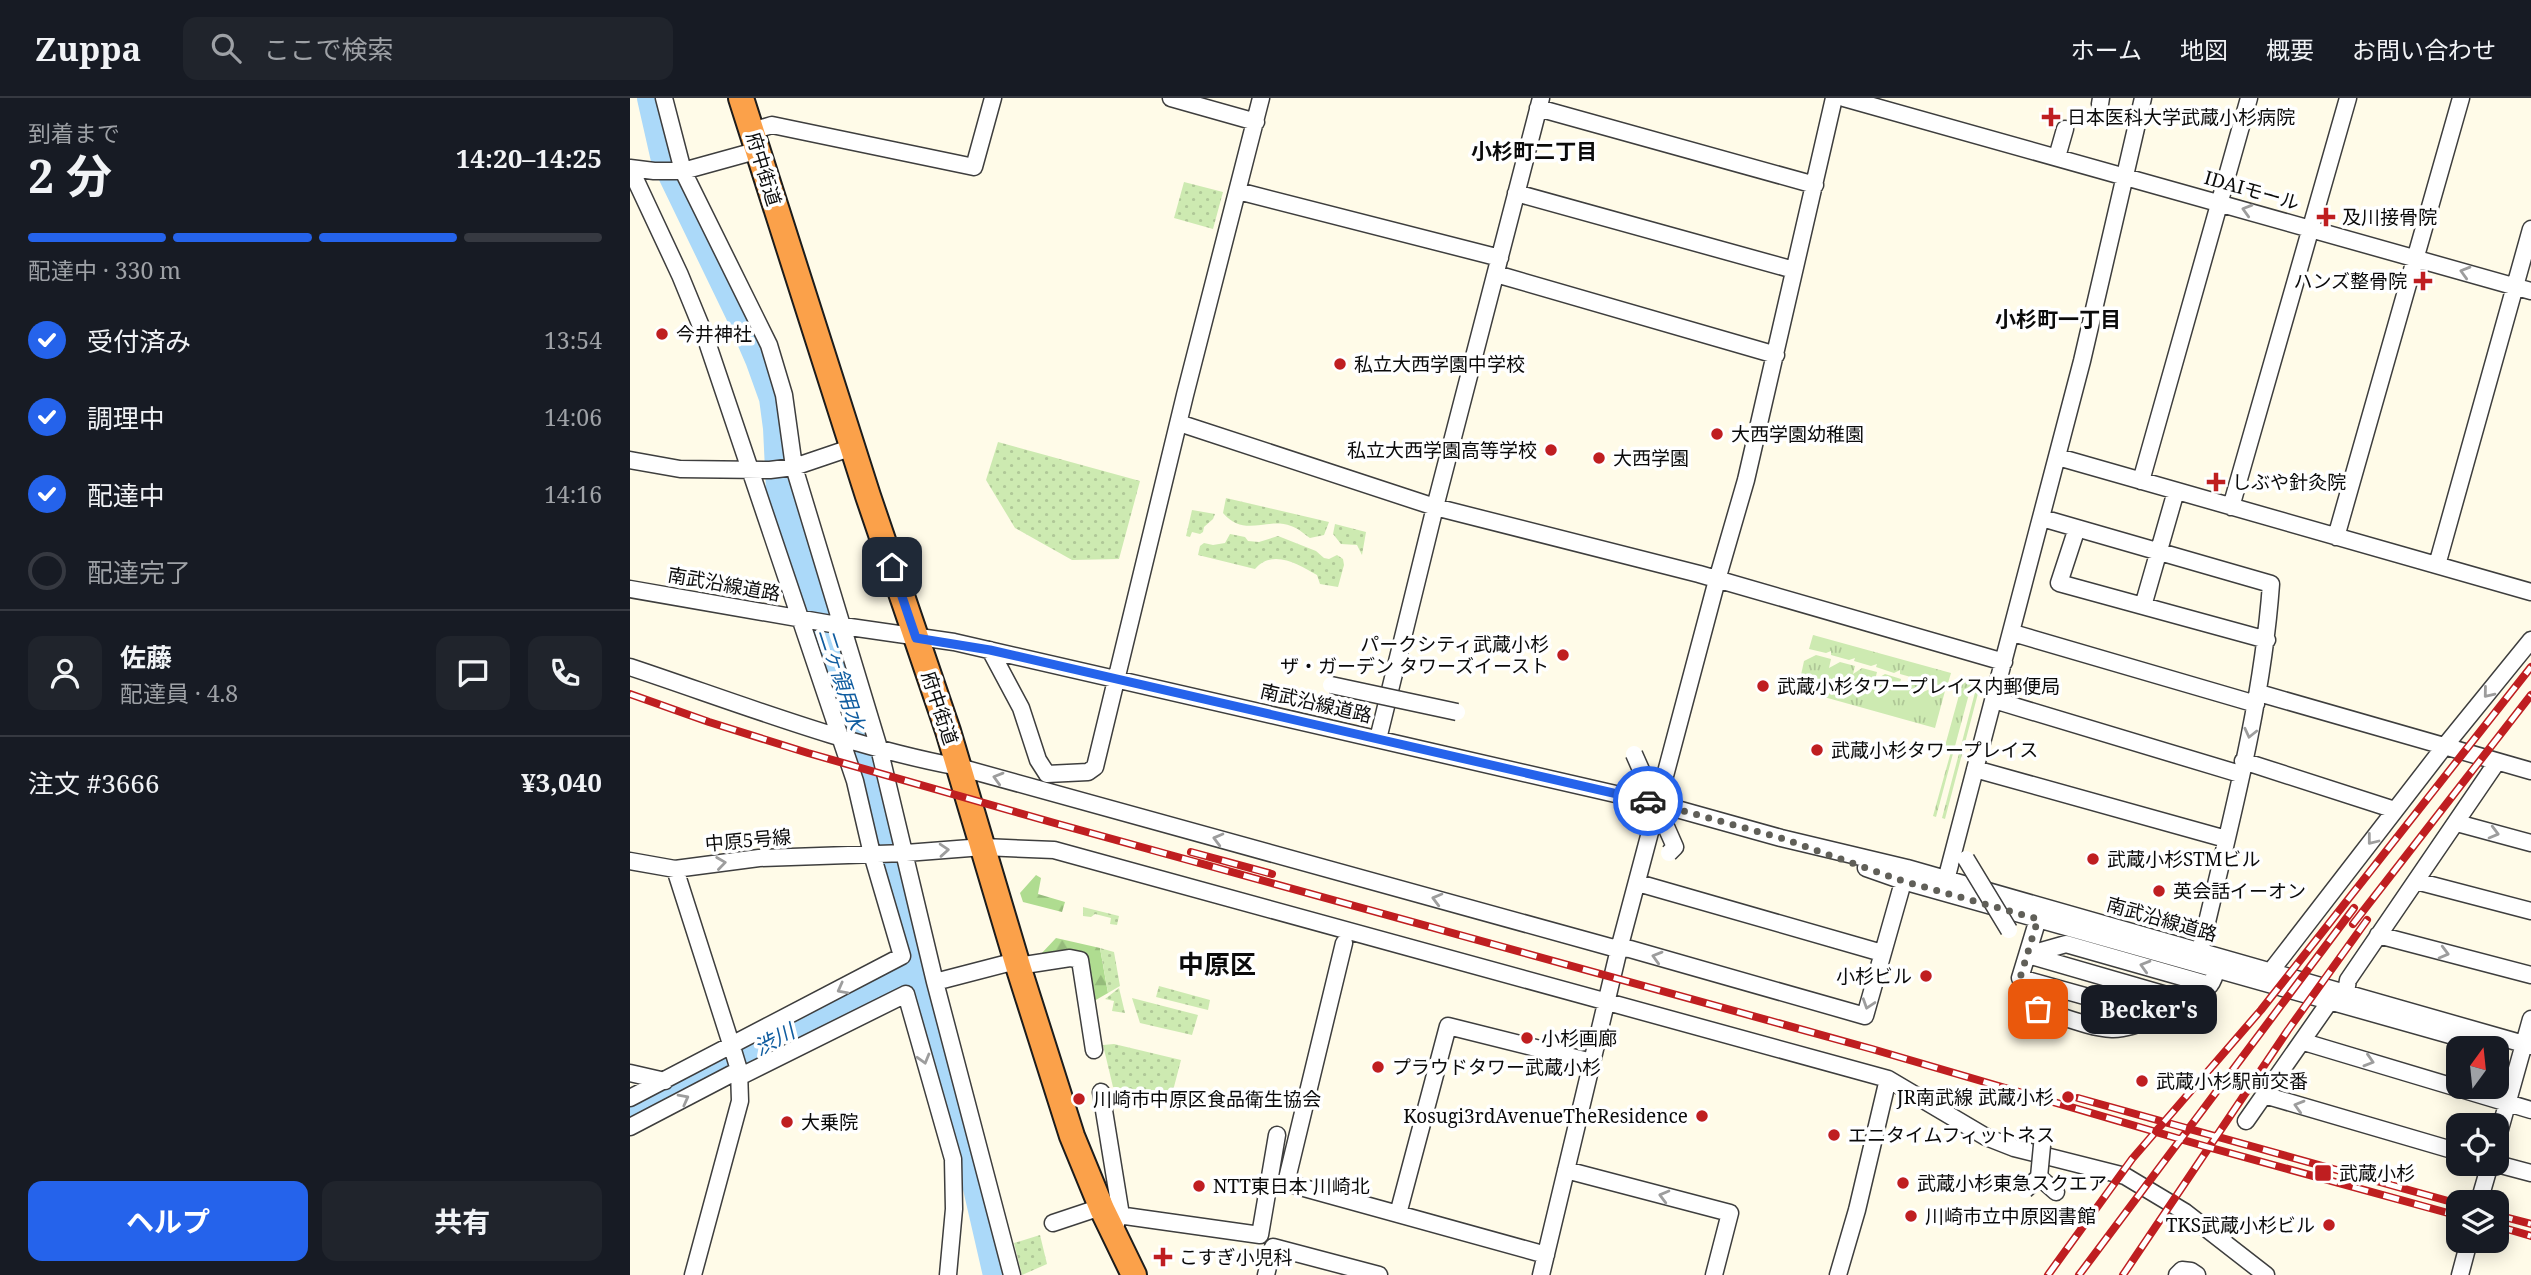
<!DOCTYPE html>
<html lang="ja">
<meta charset="utf-8">
<style>
body{margin:0;font-family:"Noto Serif","Noto Sans JP",serif;background:#20242c;color:#f1f3f6;height:100vh;display:flex;flex-direction:column;font-size:26px;white-space:nowrap}
*{box-sizing:border-box;margin:0}
p{font-size:23px;color:#9ea1a6}
.icon{flex:none;width:38px;height:38px;fill:none;stroke:currentColor;stroke-width:2;stroke-linecap:round;stroke-linejoin:round}
.map{position:relative;flex:1;overflow:hidden}
.drawer{display:flex;flex-direction:column;background:#171b24;width:630px}
.drawer>*{flex:none}
.needle{width:46px;rotate:15deg}
.controls{position:absolute;left:1816px;top:938px;display:grid;gap:14px}
.controls a{display:grid;place-items:center;width:63px;height:63px;border-radius:14px;background:#171b24;box-shadow:0 4px 18px #0003;font-size:35px}
.pin{position:absolute;display:grid;place-items:center;width:60px;height:60px;color:#fff;margin:-30px;border-radius:14px;box-shadow:0 4px 10px #0006}
.courier{position:absolute;display:grid;place-items:center;width:70px;height:70px;margin:-35px;border:5px solid #2563eb;border-radius:50%;background:#fff;color:#222;box-shadow:0 2px 9px #0007}
.bubble{position:absolute;height:49px;border-radius:14px;background:#171b24;box-shadow:0 4px 18px #0003;font-size:23px;font-weight:700;line-height:49px;text-align:center}
.summary em{font-style:normal;font-weight:700}
.summary div{display:flex;flex-direction:column-reverse}
.summary{display:flex;align-items:center;justify-content:space-between;height:119px;padding:0 28px}
h1{font-size:46px;font-weight:700;line-height:52px}
.bar{display:grid;grid-template-columns:repeat(4,1fr);gap:10px 7px;align-content:center;height:84px;padding:0 28px}
.bar i{height:9px;border-radius:5px;background:#363941}
.bar .active{background:#2563eb}
.bar p{grid-column:span 4}
.line{display:flex;align-items:center;gap:18px;padding:0 28px;border-top:2px solid #363941}
.line div{flex:1}
.round{display:grid;place-items:center;flex:none;width:74px;height:74px;border-radius:14px;background:#20242c}
ol{padding:0 28px;list-style:none}
li{display:flex;align-items:center;gap:21px;height:77px}
li p{margin-inline-start:auto}
li .icon{padding:7px;border-radius:50%;background:#2563eb;color:#fff;stroke-width:4}
li:last-child{color:#9ea1a6}
li i{width:38px;height:38px;border:4px solid #363941;border-radius:50%}
.button{display:flex;gap:14px;margin-top:auto;padding:14px 28px}
.button a{flex:1;height:80px;border-radius:14px;background:#2563eb;color:#fff;font-size:28px;font-weight:700;line-height:80px;text-align:center}
.button a+a{background:#20242c;color:#f1f3f6}
header{display:flex;align-items:center;gap:42px;box-sizing:border-box;height:98px;padding:0 35px;background:#171b24;border-bottom:2px solid #363941}
header strong{font-size:33px}
nav{display:flex;gap:38px;margin-inline-start:auto;font-size:24px}
.search{width:490px;height:63px;background:#20242c;display:flex;align-items:center;gap:18px;box-sizing:border-box;padding:0 24px;border-radius:14px;color:#9ea1a6;font-size:26px}
main{display:flex;flex:1;min-height:0}
.map>svg:first-child{display:block}
.grass{fill:url(#grass-tufts)}
.forest{fill:url(#forest-firs)}
.park{fill:url(#park-dots)}
.lines{fill:none;stroke-linecap:round;stroke-linejoin:round}
.river{stroke:#abd9f9;stroke-width:30}
.minor-casing{stroke:#3e3e3e;stroke-width:19}
.highway-casing{stroke:#1c1c1c;stroke-width:28}
.minor{stroke:#fff;stroke-width:16}
.highway{stroke:#fba14a;stroke-width:24}
.rail-casing{stroke:#bf1e20;stroke-width:8}
.rail{stroke:#fff;stroke-width:5;stroke-dasharray:16;stroke-linecap:butt}
.minor-bridge-casing{stroke:#3e3e3e;stroke-width:19;stroke-linecap:butt}
.minor-bridge{stroke:#fff;stroke-width:16}
.oneway{stroke:#9d9d9d}
.done{stroke:#605f58;stroke-width:7;stroke-dasharray:0 12.6}
.route{stroke:#2563eb;stroke-width:9}
.poi-dot{fill:#bf1e20;stroke:#fff;stroke-width:2.5}
.labels{text-anchor:middle;dominant-baseline:central;stroke-width:7;stroke-linejoin:round;paint-order:stroke}
.poi-label{font-size:19px;fill:#0b0b0b;stroke:#fff;text-anchor:start}
.street-label{font-size:19px;fill:#0b0b0b;stroke:#fff}
.neighbourhood-label{font-size:21px;font-weight:bold;fill:#0b0b0b;stroke:#fff}
.water-label{font-size:21px;font-style:italic;fill:#105da0;stroke:#fff}
.district-label{font-size:26px;font-weight:bold;fill:#0b0b0b;stroke:#fff}
</style>
<header>
<strong>Zuppa</strong>
<div class="search"><svg class="icon" aria-label="search" viewBox="0 0 24 24"><circle cx="10" cy="10" r="6"/><path d="M15 15l6 6"/></svg>ここで検索</div>
<nav><a>ホーム</a><a>地図</a><a>概要</a><a>お問い合わせ</a></nav>
</header>
<main>
<section class="drawer">
<div class="summary"><div><h1>2 分</h1><p>到着まで</p></div><em>14:20–14:25</em></div>
<div class="bar"><i class="active"></i><i class="active"></i><i class="active"></i><i></i><p>配達中 · 330 m</p></div>
<ol>
<li><svg class="icon" aria-label="check" viewBox="0 0 24 24"><path d="M5 12l5 5 9-10"/></svg>受付済み<p>13:54</p></li>
<li><svg class="icon" aria-label="check" viewBox="0 0 24 24"><path d="M5 12l5 5 9-10"/></svg>調理中<p>14:06</p></li>
<li><svg class="icon" aria-label="check" viewBox="0 0 24 24"><path d="M5 12l5 5 9-10"/></svg>配達中<p>14:16</p></li>
<li><i></i>配達完了</li>
</ol>
<div class="line" style="height:126px"><a class="round"><svg class="icon" aria-label="person" viewBox="0 0 24 24"><circle cx="12" cy="8" r="4"/><path d="M4 21q1-7 8-7t8 7"/></svg></a><div><b>佐藤</b><p>配達員 · 4.8</p></div><a class="round"><svg class="icon" aria-label="chat" viewBox="0 0 24 24"><path d="M4 5h16v11H9l-5 4z"/></svg></a><a class="round"><svg class="icon" aria-label="phone" viewBox="0 0 24 24"><path d="M5 4h4l2 5-3 2q2 4 5 5l2-3 5 2v4C11 20 4 13 5 4z"/></svg></a></div>
<div class="line" style="height:91px"><div>注文 #3666</div><b>¥3,040</b></div>
<div class="button"><a>ヘルプ</a><a>共有</a></div>
</section>
<div class="map">
<svg width="1901" height="1177" viewBox="0 0 1901 1177">
<defs>
<pattern id="grass-tufts" width="24" height="20" patternUnits="userSpaceOnUse" patternTransform="scale(1.75)"><rect width="24" height="20" fill="#cdeab1"/><path d="M3 7l-1-3M5 7V3M7 7l1-3M15 17l-1-3M17 17v-4M19 17l1-3" fill="none" stroke="#afc797"/></pattern>
<pattern id="forest-firs" width="22" height="20" patternUnits="userSpaceOnUse" patternTransform="scale(1.75)"><rect width="22" height="20" fill="#afdc90"/><path d="M5 1l3.5 6h-7zM16 11l3.5 6h-7z" fill="#95bb7b"/></pattern>
<pattern id="park-dots" width="8" height="8" patternUnits="userSpaceOnUse" patternTransform="scale(1.75)"><rect width="8" height="8" fill="#cdeab1"/><path d="M2 2h.1M6 6h.1" fill="none" stroke="#afc797" stroke-width="1.8" stroke-linecap="round"/></pattern>
</defs>
<rect width="100%" height="100%" fill="#fffbe8"/>
<path class="grass" d="M 1183,537 L 1321,575 L 1318,585 L 1311,588 L 1293,582 L 1293,579 L 1288,581 L 1270,576 L 1270,572 L 1264,575 L 1246,569 L 1247,566 L 1241,568 L 1224,563 L 1225,560 L 1219,562 L 1201,557 L 1201,553 L 1196,555 L 1179,551 Z
M 1186,557 L 1201,561 L 1199,570 L 1210,564 L 1225,568 L 1223,576 L 1232,570 L 1247,574 L 1245,582 L 1255,576 L 1271,581 L 1269,589 L 1278,583 L 1293,587 L 1291,595 L 1302,590 L 1315,593 L 1305,630 L 1194,599 L 1195,596 L 1190,595 L 1191,589 L 1187,588 L 1188,581 L 1171,577 L 1174,563 Z
M 1334,579 L 1343,581 L 1306,719 L 1303,718 L 1322,650 L 1315,648 Z
M 1348,583 L 1351,584 L 1315,721 L 1312,720 Z"/>
<path class="forest" d="M 406,777 L 411,780 L 408,796 L 435,804 L 432,814 L 393,804 L 390,795 Z
M 426,840 L 470,850 L 478,895 L 464,903 L 457,857 L 439,853 L 410,857 Z"/>
<path class="park" d="M 554,84 L 593,94 L 583,131 L 544,120 Z
M 368,344 L 510,383 L 489,461 L 442,462 L 385,430 L 356,382 Z
M 596,400 L 699,424 L 694,437 L 680,440 C 674,436 668,430 661,428 C 637,419 614,440 593,415 Z
M 562,412 L 585,416 L 583,421 L 574,429 L 573,434 L 570,436 L 562,434 L 560,439 L 556,438 Z
M 705,426 L 736,434 L 732,457 L 727,447 L 711,446 L 703,436 Z
M 600,436 L 615,439 L 618,443 L 629,444 L 648,438 L 686,453 L 694,460 L 699,461 L 707,457 L 713,461 L 714,467 L 708,489 L 690,486 L 687,477 C 669,467 643,450 625,471 L 568,457 L 570,448 L 574,445 L 583,447 L 595,445 Z
M 453,809 L 489,818 L 487,827 L 480,826 L 481,820 L 465,816 L 461,819 L 453,818 Z
M 470,850 L 484,854 L 490,888 L 478,895 Z
M 529,888 L 580,902 L 578,912 L 526,899 Z
M 489,890 L 495,915 L 482,913 L 484,903 L 475,901 Z
M 502,900 L 568,917 L 562,937 L 510,925 Z
M 484,946 L 551,962 L 539,1008 L 499,1001 L 498,992 L 483,989 L 473,947 Z
M 410,1137 L 417,1166 L 392,1177 L 384,1145 Z"/>
<g class="lines">
<path class="river" d="M 22,0 L 36,62 L 110,215 L 130,261 L 144,300 L 148,330 L 151,392 L 172,450 L 233,646 L 287,865 L 331,1016 L 368,1177
M 0,1017 L 287,865"/>
<defs>
<path id="minor" d="M 34,0 L 53,73 L 139,247 L 154,297 L 164,369 L 249,650 L 305,884 L 382,1177
M 541,0 L 626,24
M 1214,0 L 1901,193
M 1470,6 L 1471,0
M 908,10 L 1185,87
M 122,33 L 142,27 L 344,69 L 363,0
M 1427,59 L 1435,31
M 0,70 L 24,73 L 53,73 L 129,52
M 608,93 L 870,160
M 886,95 L 1164,172
M 866,176 L 1146,257
M 549,325 L 805,409 L 1069,476 L 1374,564
M 1428,359 L 1901,494
M 0,362 L 50,371 L 140,372 L 164,369 L 223,349
M 1511,383 L 1619,0
M 1601,409 L 1718,0
M 1412,420 L 1641,486 C 1632,611 1598,733 1570,854
M 1447,430 L 1429,485 L 1637,542
M 1706,439 L 1831,0
M 1807,467 L 1901,131
M 0,491 L 213,528 L 324,544 L 1029,706 L 1151,740 L 1277,770 L 1901,948
M 1513,508 L 1546,393
M 1383,535 L 1626,606
M 360,552 L 391,610 L 408,662 L 417,676
M 0,569 C 108,605 217,648 329,669 L 980,849 L 1000,851 L 1235,918 L 1277,770
M 1629,595 L 1901,673
M 1364,602 L 1610,676
M 748,641 L 805,409 L 911,0
M 1613,663 L 1765,712
M 1345,671 L 1596,741
M 417,676 L 458,674 L 465,669 L 555,297 L 631,0
M 1827,725 L 1901,745
M 0,763 L 45,771 L 129,760 L 276,755 L 353,749 L 424,752 L 1258,981 L 1356,1039 L 1384,1050 L 1495,1078 L 1555,1114 L 1636,1177
M 1236,770 L 1273,783 L 1866,950
M 45,771 L 102,949 L 109,972 L 110,1003 L 63,1177
M 1316,782 L 1452,263 L 1513,0
M 1786,783 L 1901,813
M 1008,785 L 1252,855
M 1411,811 L 1390,880 L 1408,911 C 1430,917 1459,930 1482,931 C 1504,932 1565,904 1580,887 C 1585,881 1587,869 1589,862
M 1748,837 L 1901,877
M 714,845 L 656,1085 L 916,1157
M 1397,857 L 1436,846 L 1580,887
M 1398,857 L 1557,903
M 388,868 L 440,860 L 450,862 L 464,952
M 1390,880 L 1530,919
M 1639,880 L 1641,873 L 1814,649 L 1901,542
M 305,884 L 386,863
M 1716,894 L 1718,882 L 1867,664
M 1674,944 L 1901,1012
M 0,975 L 35,983
M 109,979 L 276,896 L 323,1061 L 324,1111 L 318,1177
M 471,994 L 490,1111 L 486,1126
M 1634,997 L 1829,1054
M 0,1000 L 272,858 L 242,756 L 225,683 L 75,238 L 50,177 L 0,70
M 1616,1023 L 1700,903
M 0,1029 L 109,972
M 1867,1042 L 1901,921
M 1867,1066 L 1901,1075
M 936,1072 L 1100,1115 L 1084,1177
M 1409,1079 L 1426,1094
M 1851,1097 L 1860,1066
M 768,1116 L 818,928 L 962,964
M 488,1117 L 630,1137 L 647,1037
M 423,1125 L 471,1109
M 636,1177 L 643,1149 L 749,1177
M 911,1177 L 989,851 L 1087,482 L 1116,382 L 1204,0
M 1208,1177 L 1227,1112 L 1258,981
M 1547,1177 L 1552,1172 L 1561,1173 L 1567,1177
M 1830,1177 L 1838,1147"/>
<path id="highway" d="M 111,0 L 238,398 L 318,633 L 388,868 L 442,1038 L 472,1111 L 504,1177"/>
</defs>
<use href="#minor" class="minor-casing"/>
<use href="#highway" class="highway-casing"/>
<use href="#minor" class="minor"/>
<use href="#highway" class="highway"/>
<defs>
<path id="rail" d="M 0,596 L 79,624 L 178,655 L 428,726 L 1242,951 L 1574,1048 L 1829,1118
M 561,754 L 642,776
M 1723,826 L 1901,597
M 1448,1000 L 1829,1106
M 1867,1117 L 1901,1126
M 1867,1128 L 1901,1138
M 1418,1177 L 1502,1061 L 1631,912 L 1901,569
M 1449,1177 L 1724,810
M 1493,1177 L 1658,932 L 1737,822"/>
</defs>
<use href="#rail" class="rail-casing"/>
<use href="#rail" class="rail"/>
<defs>
<path id="minor-bridge" d="M 701,587 L 827,614
M 1004,656 L 1045,749 L 1039,755
M 1336,761 L 1379,832
M 1395,1092 L 1409,1079 L 1413,1037"/>
</defs>
<use href="#minor-bridge" class="minor-bridge-casing"/>
<use href="#minor-bridge" class="minor-bridge"/>
</g>
<defs><path id="oneway-chevron" d="M-2-3.5L2.5 0L-2 3.5" fill="none" stroke-width="1.6" stroke-linecap="round" stroke-linejoin="round" transform="scale(1.75)"/></defs>
<g class="oneway">
<use href="#oneway-chevron" transform="translate(1617 112) rotate(-164)"/>
<use href="#oneway-chevron" transform="translate(1835 174) rotate(-164)"/>
<use href="#oneway-chevron" transform="translate(1858 595) rotate(129)"/>
<use href="#oneway-chevron" transform="translate(1620 635) rotate(103)"/>
<use href="#oneway-chevron" transform="translate(368 680) rotate(-164)"/>
<use href="#oneway-chevron" transform="translate(1864 735) rotate(15)"/>
<use href="#oneway-chevron" transform="translate(588 741) rotate(-165)"/>
<use href="#oneway-chevron" transform="translate(1742 742) rotate(128)"/>
<use href="#oneway-chevron" transform="translate(314 752) rotate(-4)"/>
<use href="#oneway-chevron" transform="translate(91 765) rotate(-8)"/>
<use href="#oneway-chevron" transform="translate(807 801) rotate(-165)"/>
<use href="#oneway-chevron" transform="translate(1814 855) rotate(15)"/>
<use href="#oneway-chevron" transform="translate(1027 859) rotate(-164)"/>
<use href="#oneway-chevron" transform="translate(1515 868) rotate(-164)"/>
<use href="#oneway-chevron" transform="translate(212 891) rotate(152)"/>
<use href="#oneway-chevron" transform="translate(1238 906) rotate(108)"/>
<use href="#oneway-chevron" transform="translate(294 961) rotate(74)"/>
<use href="#oneway-chevron" transform="translate(1739 963) rotate(17)"/>
<use href="#oneway-chevron" transform="translate(54 1001) rotate(-28)"/>
<use href="#oneway-chevron" transform="translate(1669 1008) rotate(-164)"/>
<use href="#oneway-chevron" transform="translate(1034 1098) rotate(-165)"/>
</g>
<g class="lines">
<path class="done" d="M 1018,703 L 1151,740 L 1273,783 L 1408,821 L 1390,880 L 1408,911"/>
<path class="route" d="M 262,469 L 286,540 L 360,552 L 1018,703"/>
</g>
<g class="poi-dot">
<path d="M1417.5 8.5h7v7h7v7h-7v7h-7v-7h-7v-7h7z"/>
<path d="M1692.5 108.5h7v7h7v7h-7v7h-7v-7h-7v-7h7z"/>
<path d="M1789.5 172.5h7v7h7v7h-7v7h-7v-7h-7v-7h7z"/>
<circle cx="32" cy="236" r="7"/>
<circle cx="710" cy="266" r="7"/>
<circle cx="1087" cy="336" r="7"/>
<circle cx="921" cy="352" r="7"/>
<circle cx="969" cy="360" r="7"/>
<path d="M1582.5 373.5h7v7h7v7h-7v7h-7v-7h-7v-7h7z"/>
<circle cx="933" cy="557" r="7"/>
<circle cx="1133" cy="588" r="7"/>
<circle cx="1187" cy="652" r="7"/>
<circle cx="1463" cy="761" r="7"/>
<circle cx="1529" cy="793" r="7"/>
<circle cx="1296" cy="878" r="7"/>
<circle cx="897" cy="940" r="7"/>
<circle cx="748" cy="969" r="7"/>
<circle cx="1512" cy="983" r="7"/>
<circle cx="1438" cy="999" r="7"/>
<circle cx="449" cy="1001" r="7"/>
<circle cx="1072" cy="1018" r="7"/>
<circle cx="157" cy="1024" r="7"/>
<circle cx="1204" cy="1037" r="7"/>
<rect x="1684" y="1066" width="18" height="18" rx="3.5"/>
<circle cx="1273" cy="1085" r="7"/>
<circle cx="569" cy="1088" r="7"/>
<circle cx="1281" cy="1118" r="7"/>
<circle cx="1699" cy="1127" r="7"/>
<path d="M529.5 1148.5h7v7h7v7h-7v7h-7v-7h-7v-7h7z"/>
</g>
<g class="labels">
<g class="poi-label">
<text x="1437" y="19">日本医科大学武蔵小杉病院</text>
<text x="1712" y="119">及川接骨院</text>
<text x="1777" y="183" text-anchor="end">ハンズ整骨院</text>
<text x="46" y="236">今井神社</text>
<text x="724" y="266">私立大西学園中学校</text>
<text x="1101" y="336">大西学園幼稚園</text>
<text x="907" y="352" text-anchor="end">私立大西学園高等学校</text>
<text x="983" y="360">大西学園</text>
<text x="1602" y="384">しぶや針灸院</text>
<text x="919" y="546" text-anchor="end">パークシティ武蔵小杉<tspan x="919" dy="22">ザ・ガーデン タワーズイースト</tspan></text>
<text x="1147" y="588">武蔵小杉タワープレイス内郵便局</text>
<text x="1201" y="652">武蔵小杉タワープレイス</text>
<text x="1477" y="761">武蔵小杉STMビル</text>
<text x="1543" y="793">英会話イーオン</text>
<text x="1282" y="878" text-anchor="end">小杉ビル</text>
<text x="911" y="940">小杉画廊</text>
<text x="762" y="969">プラウドタワー武蔵小杉</text>
<text x="1526" y="983">武蔵小杉駅前交番</text>
<text x="1424" y="999" text-anchor="end">JR南武線 武蔵小杉</text>
<text x="463" y="1001">川崎市中原区食品衛生協会</text>
<text x="1058" y="1018" text-anchor="end">Kosugi3rdAvenueTheResidence</text>
<text x="171" y="1024">大乗院</text>
<text x="1218" y="1037">エニタイムフィットネス</text>
<text x="1709" y="1075">武蔵小杉</text>
<text x="1287" y="1085">武蔵小杉東急スクエア</text>
<text x="583" y="1088">NTT東日本 川崎北</text>
<text x="1295" y="1118">川崎市立中原図書館</text>
<text x="1685" y="1127" text-anchor="end">TKS武蔵小杉ビル</text>
<text x="549" y="1159">こすぎ小児科</text>
</g>
<g class="street-label">
<text transform="translate(134 71) rotate(73)">府中街道</text>
<text transform="translate(1622 92) rotate(16)">IDAIモール</text>
<text transform="translate(94 486) rotate(10)">南武沿線道路</text>
<text transform="translate(686 605) rotate(13)">南武沿線道路</text>
<text transform="translate(310 610) rotate(72)">府中街道</text>
<text transform="translate(118 742) rotate(-5)">中原5号線</text>
<text transform="translate(1532 821) rotate(16)">南武沿線道路</text>
</g>
<g class="neighbourhood-label">
<text x="904" y="53">小杉町二丁目</text>
<text x="1428" y="221">小杉町一丁目</text>
</g>
<g class="water-label">
<text transform="translate(212 581) rotate(72)">二ヶ領用水</text>
<text transform="translate(144 941) rotate(-28)">渋川</text>
</g>
<g class="district-label">
<text x="587" y="866">中原区</text>
</g>
</g>
</svg>
<div class="controls">
<a><svg class="needle" viewBox="-14 -14 28 28"><path d="M0-13l5 13h-10z" fill="#e53935"/><path d="M0 13l5-13h-10z" fill="#9ea1a6"/></svg></a>
<a><svg class="icon" aria-label="locate" viewBox="0 0 24 24"><circle cx="12" cy="12" r="6"/><path d="M12 2v4M12 18v4M2 12h4M18 12h4"/></svg></a>
<a><svg class="icon" aria-label="layers" viewBox="0 0 24 24"><path d="M12 4l9 5-9 5-9-5zM3 14l9 5 9-5"/></svg></a>
</div>
<div class="pin" style="left:1408px;top:911px;background:#ea580c"><svg class="icon" aria-label="bag" viewBox="0 0 24 24"><path d="M5 8h14l-1 12H6zM9 8a3 3 0 0 1 6 0"/></svg></div>
<div class="pin" style="left:262px;top:469px;background:#1f2937"><svg class="icon" aria-label="home" viewBox="0 0 24 24"><path d="M3 11l9-7 9 7M6 9v11h12V9"/></svg></div>
<div class="courier" style="left:1018px;top:703px"><svg class="icon" aria-label="car" viewBox="0 0 24 24"><path d="M5 17H2v-5l4-1 3-4h7l3 4 3 1v5h-3M9 17h6M6 11h13"/><circle cx="7" cy="17" r="2"/><circle cx="17" cy="17" r="2"/></svg></div>
<div class="bubble" style="left:1451px;top:887px;width:136px">Becker's</div>
</div>
</main>
